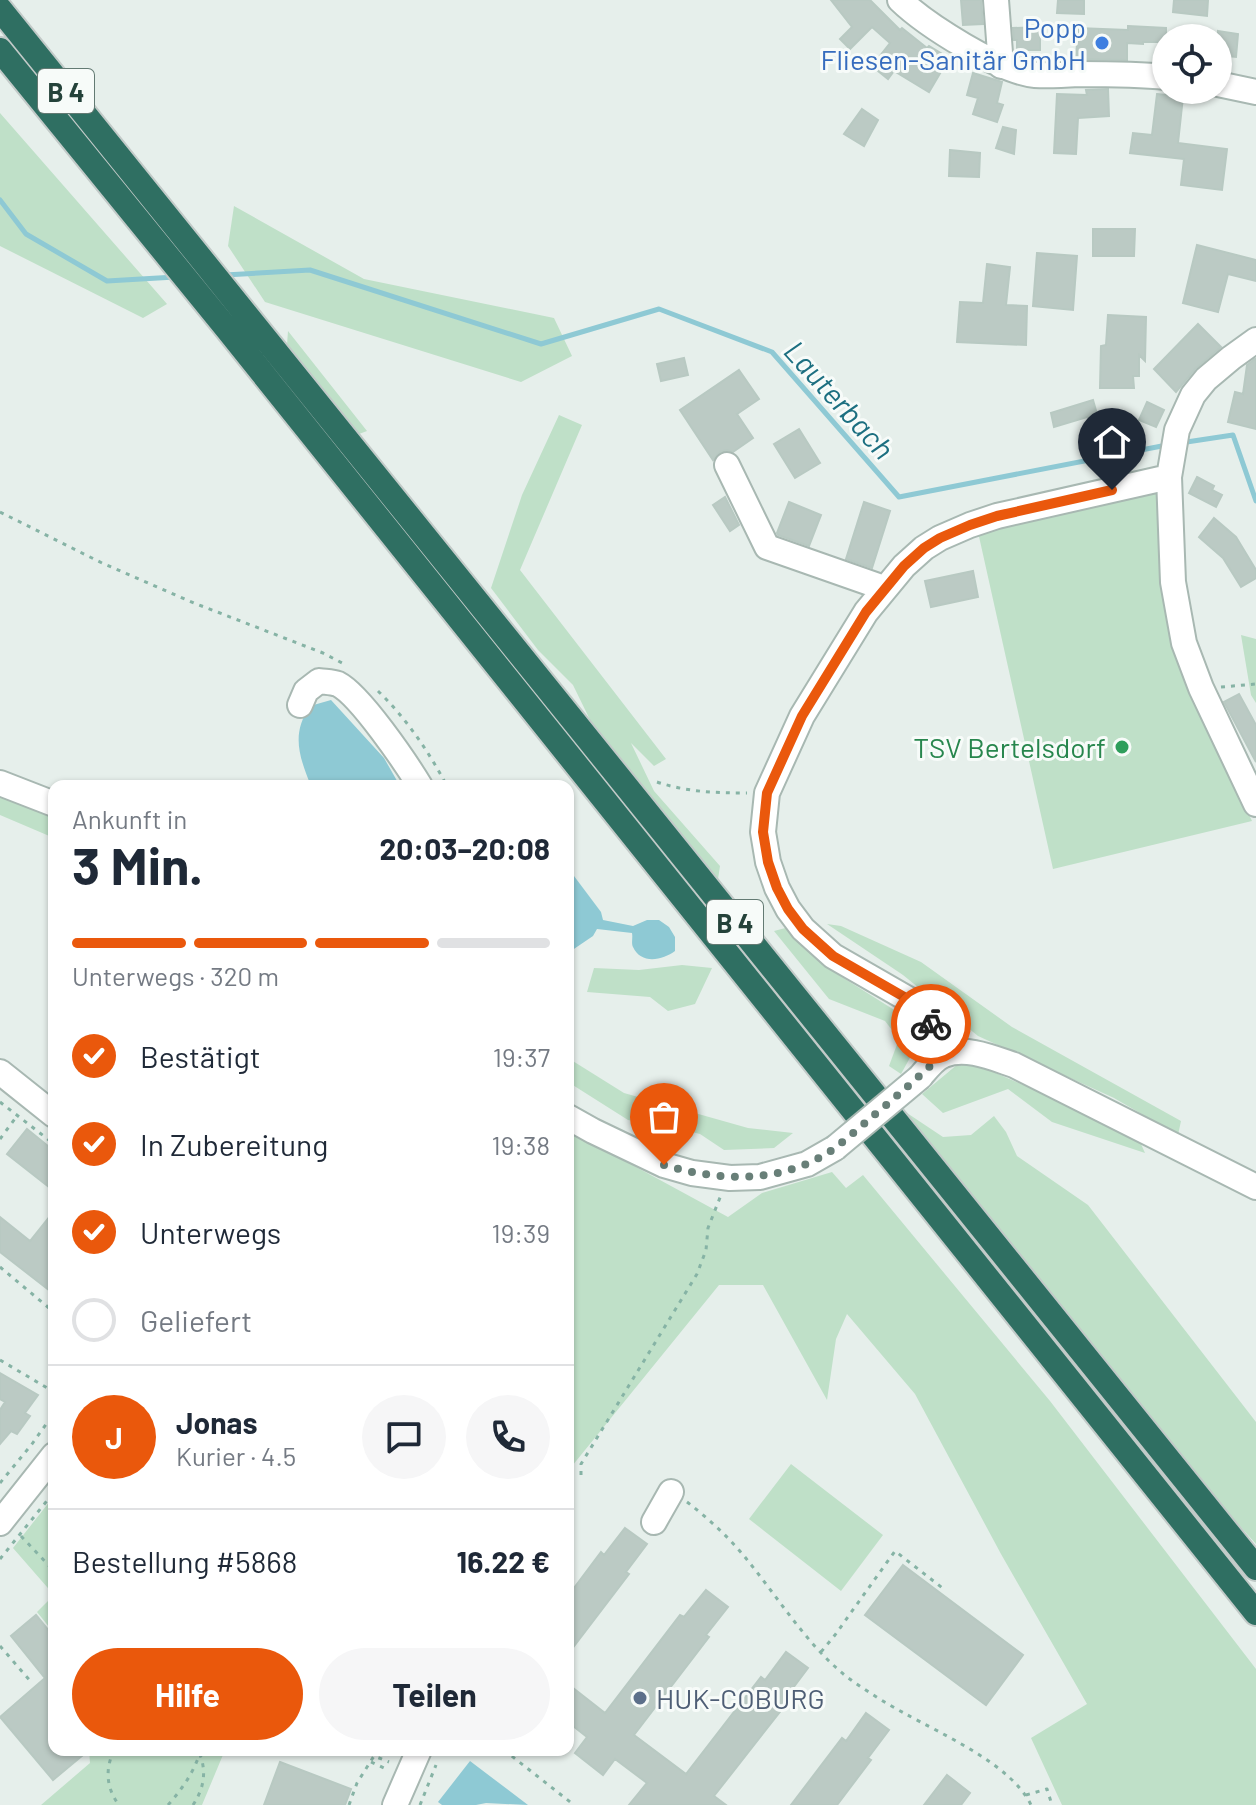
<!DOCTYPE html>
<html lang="de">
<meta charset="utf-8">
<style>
body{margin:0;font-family:Barlow,sans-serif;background:#f6f6f7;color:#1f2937;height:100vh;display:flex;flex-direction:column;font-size:30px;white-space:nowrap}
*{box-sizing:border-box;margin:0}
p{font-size:26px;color:#747a83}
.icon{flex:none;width:44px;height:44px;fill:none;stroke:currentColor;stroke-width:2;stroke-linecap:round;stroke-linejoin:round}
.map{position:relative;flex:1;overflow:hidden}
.details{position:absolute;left:48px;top:780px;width:526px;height:976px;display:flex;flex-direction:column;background:#fff;border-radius:16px;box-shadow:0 2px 6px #0004}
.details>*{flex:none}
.controls{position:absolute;left:1152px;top:24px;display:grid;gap:16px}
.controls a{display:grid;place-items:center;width:80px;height:80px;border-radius:50%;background:#fff;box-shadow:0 2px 6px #0004;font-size:40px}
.pin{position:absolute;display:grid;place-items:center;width:68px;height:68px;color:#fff;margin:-82px -34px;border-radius:50% 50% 50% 0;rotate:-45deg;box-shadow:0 0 8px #0007}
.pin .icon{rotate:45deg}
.courier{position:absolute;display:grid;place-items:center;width:80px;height:80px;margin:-40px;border:6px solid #ea580c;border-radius:50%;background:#fff;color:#222;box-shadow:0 2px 10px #0007}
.overview em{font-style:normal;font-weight:700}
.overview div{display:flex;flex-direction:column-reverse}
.overview{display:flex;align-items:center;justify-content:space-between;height:136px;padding:0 24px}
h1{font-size:52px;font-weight:700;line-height:60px}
.bar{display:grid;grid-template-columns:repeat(4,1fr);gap:12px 8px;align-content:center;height:96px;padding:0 24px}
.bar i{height:10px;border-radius:6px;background:#e0e1e3}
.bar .selected{background:#ea580c}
.bar p{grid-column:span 4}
.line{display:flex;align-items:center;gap:20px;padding:0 24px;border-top:2px solid #e0e1e3}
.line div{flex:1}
.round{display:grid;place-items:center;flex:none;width:84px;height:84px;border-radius:42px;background:#f6f6f7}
ol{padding:0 24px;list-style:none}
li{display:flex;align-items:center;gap:24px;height:88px}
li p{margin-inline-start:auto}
li .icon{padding:8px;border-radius:50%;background:#ea580c;color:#fff;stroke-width:4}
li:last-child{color:#747a83}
li i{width:44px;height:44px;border:4px solid #e0e1e3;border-radius:50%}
.primary-button{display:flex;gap:16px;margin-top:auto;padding:16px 24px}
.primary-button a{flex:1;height:92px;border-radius:48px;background:#ea580c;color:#fff;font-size:32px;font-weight:700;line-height:92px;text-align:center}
.primary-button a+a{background:#f6f6f7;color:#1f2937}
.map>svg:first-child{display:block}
.green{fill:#bfe0c8}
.water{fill:#8ec9d4}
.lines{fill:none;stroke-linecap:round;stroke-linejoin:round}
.stream{stroke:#8ec9d4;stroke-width:5}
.building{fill:#bbcac4;stroke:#b8c9c2;stroke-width:2}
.minor-casing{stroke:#a8b8b2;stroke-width:28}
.highway-casing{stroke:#c2cac8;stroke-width:28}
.path{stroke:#86b3a5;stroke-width:3;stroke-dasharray:4 6;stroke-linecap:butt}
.minor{stroke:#fff;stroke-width:24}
.highway{stroke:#2f6f62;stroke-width:24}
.minor-bridge-casing{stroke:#a8b8b2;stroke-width:28;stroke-linecap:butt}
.minor-bridge{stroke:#fff;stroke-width:24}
.done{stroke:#687f78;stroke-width:8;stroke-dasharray:0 14.4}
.route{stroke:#ea580c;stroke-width:10}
.shop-dot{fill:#3f7fe0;stroke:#f7fbf9;stroke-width:3}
.leisure-dot{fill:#2e9e5b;stroke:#f7fbf9;stroke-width:3}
.service-dot{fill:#5c6f8a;stroke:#f7fbf9;stroke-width:3}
.labels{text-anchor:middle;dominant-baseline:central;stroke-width:6;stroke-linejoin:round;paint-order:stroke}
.shield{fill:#f7fbf9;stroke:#637a73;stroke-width:2}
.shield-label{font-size:26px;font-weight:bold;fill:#24423a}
.shop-label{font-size:28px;fill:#366cbe;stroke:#f7fbf9;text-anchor:end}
.leisure-label{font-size:28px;fill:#27864d;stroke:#f7fbf9;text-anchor:end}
.service-label{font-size:28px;fill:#4e5e75;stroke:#f7fbf9;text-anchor:start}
.water-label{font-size:30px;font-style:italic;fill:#1c6f80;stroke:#f7fbf9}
</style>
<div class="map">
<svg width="1256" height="1805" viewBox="0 0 1256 1805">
<rect width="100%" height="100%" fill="#e6efeb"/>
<path class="green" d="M 0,113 L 167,304 L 143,318 L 0,246 Z
M 234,206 L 364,279 L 554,318 L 572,356 L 521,382 L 265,302 L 228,246 Z
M 288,331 L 367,431 L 359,434 L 287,345 Z
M 559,415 L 582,425 L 520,570 L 666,759 L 654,766 L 631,743 L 654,791 L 720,866 L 718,879 L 594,728 L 573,685 L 538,650 L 491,588 L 522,495 Z
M 1156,490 L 1161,573 L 1184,673 L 1252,821 L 1053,869 L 978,532 Z
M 1241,635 L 1256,639 L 1256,703 L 1251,695 Z
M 0,791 L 54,812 L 54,838 L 0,815 Z
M 827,924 L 841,926 L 921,962 L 1012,1027 L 1181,1121 L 1178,1135 L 1114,1098 L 978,1036 L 903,975 Z
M 793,926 L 842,977 L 899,1013 L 917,1045 L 901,1074 L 889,1066 L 899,1039 L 885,1021 L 829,999 L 774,931 Z
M 682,965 L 712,968 L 695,1004 L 668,1011 L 650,997 L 587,992 L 594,968 L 639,970 Z
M 568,1058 L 624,1093 L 748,1128 L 793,1133 L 774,1148 L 724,1150 L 700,1134 L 670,1127 L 628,1120 L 568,1082 Z
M 964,1059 L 1137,1135 L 1145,1153 L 1052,1122 L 1008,1089 L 943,1113 L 922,1094 Z
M 904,1111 L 943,1137 L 971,1135 L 994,1116 L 1006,1132 L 1017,1156 L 1088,1205 L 1256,1422 L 1256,1544 L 1218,1502 Z
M 568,1130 L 728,1217 L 762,1193 L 832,1172 L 846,1188 L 863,1175 L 1050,1401 L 1256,1669 L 1256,1805 L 1062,1805 L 1031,1738 L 1087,1704 L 1001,1554 L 915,1394 L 847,1314 L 836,1339 L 827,1400 L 763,1285 L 719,1285 L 568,1471 Z
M 791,1464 L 883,1535 L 841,1591 L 749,1519 Z
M 54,1496 L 54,1633 L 37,1612 L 54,1595 L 13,1548 Z
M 89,1750 L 225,1750 L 202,1805 L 41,1805 L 90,1763 Z"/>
<path class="water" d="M 331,700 L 384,758 L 400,786 L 311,786 C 299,756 291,734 310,706 Z
M 568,868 L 601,912 L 603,920 L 633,926 L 647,920 L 659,920 L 669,927 L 675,937 L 675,951 C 663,960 641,965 633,947 C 631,943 633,938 632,933 L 597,929 L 593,936 L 568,953 Z
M 470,1761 L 528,1805 L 486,1803 L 476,1805 L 442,1805 L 438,1802 Z"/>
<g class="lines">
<path class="stream" d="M 0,200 L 26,234 L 107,281 L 175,277
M 225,275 L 310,270 L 541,344 L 659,309 L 772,352 L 899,497 L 1167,445
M 1180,443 L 1233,435 L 1256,501"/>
</g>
<path class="building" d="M 831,0 L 870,0 L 900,30 L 902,28 L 927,48 L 929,46 L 949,58 L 929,92 L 894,71 L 888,79 L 872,66 L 890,43 L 872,27 L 850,49 L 840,39 L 852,27 Z
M 961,0 L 981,0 L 983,24 L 963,25 Z
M 1058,0 L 1084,0 L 1084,14 L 1057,13 Z
M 1174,0 L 1208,0 L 1207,16 L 1173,12 Z
M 1128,26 L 1166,28 L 1166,42 L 1143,42 L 1143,44 L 1127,43 L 1127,60 L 1076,59 L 1078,28 L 1128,30 Z
M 1040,27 L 1040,50 L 1017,50 L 1017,40 L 1014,40 L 1013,28 Z
M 1218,31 L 1238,34 L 1236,57 L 1218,55 Z
M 973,73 L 1002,82 L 997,103 L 1003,105 L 997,122 L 973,114 L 978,98 L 967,95 Z
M 1108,89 L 1109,116 L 1078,118 L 1076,154 L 1054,153 L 1057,94 L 1087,95 L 1086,90 Z
M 1157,94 L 1183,97 L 1178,143 L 1227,149 L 1222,190 L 1181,185 L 1184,159 L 1130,153 L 1133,133 L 1152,135 Z
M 862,109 L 878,120 L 864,146 L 844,134 Z
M 1003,127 L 1016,130 L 1014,154 L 996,148 Z
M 950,150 L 980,153 L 979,177 L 949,176 Z
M 1093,229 L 1135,229 L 1134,256 L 1093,256 Z
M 1197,245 L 1256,260 L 1256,281 L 1228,274 L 1218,312 L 1183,303 Z
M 1037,253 L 1077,256 L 1073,310 L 1033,306 Z
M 987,264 L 1010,267 L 1006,305 L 1027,306 L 1026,345 L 957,342 L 960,302 L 983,303 Z
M 1108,315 L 1146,317 L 1145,361 L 1139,355 L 1139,376 L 1133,376 L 1134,388 L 1100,388 L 1101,346 L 1106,345 Z
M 1198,324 L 1221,347 L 1195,369 L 1176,392 L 1154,369 Z
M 684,358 L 688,375 L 661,381 L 657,364 Z
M 1255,359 L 1256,359 L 1256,429 L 1228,422 L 1235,392 L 1243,394 L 1247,365 Z
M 739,370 L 759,399 L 737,414 L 753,438 L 733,452 L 727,450 L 720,452 L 713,460 L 680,410 Z
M 1093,400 L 1097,414 L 1054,427 L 1051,413 Z
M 1147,402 L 1164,410 L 1156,427 L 1139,420 Z
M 799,429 L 820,463 L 795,478 L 774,444 Z
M 1197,477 L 1214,486 L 1212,490 L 1222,495 L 1216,507 L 1189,493 Z
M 725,497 L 739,525 L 730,531 L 713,505 Z
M 789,502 L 821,515 L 809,546 L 778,535 L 777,533 Z
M 864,502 L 890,511 L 872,568 L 846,559 Z
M 1214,518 L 1236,537 L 1256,570 L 1256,578 L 1241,587 L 1223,558 L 1199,537 Z
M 973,571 L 978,597 L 931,607 L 925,581 Z
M 1239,694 L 1256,725 L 1256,762 L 1224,702 Z
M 27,1129 L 54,1151 L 54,1191 L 7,1154 Z
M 54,1211 L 54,1294 L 0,1252 L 0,1217 L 30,1241 Z
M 0,1373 L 38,1395 L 25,1413 L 30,1416 L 17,1434 L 11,1431 L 0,1444 L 0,1410 L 5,1402 L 0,1399 Z
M 625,1528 L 647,1544 L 626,1572 L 629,1574 L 568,1654 L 568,1596 L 601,1552 L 604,1555 Z
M 903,1565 L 1023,1655 L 986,1705 L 865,1615 Z
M 706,1590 L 728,1607 L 706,1635 L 709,1637 L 634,1735 L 686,1774 L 761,1677 L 765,1680 L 786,1652 L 808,1668 L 787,1696 L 790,1699 L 714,1796 L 726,1805 L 629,1805 L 647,1783 L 615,1759 L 603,1775 L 575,1753 L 587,1737 L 568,1722 L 568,1684 L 605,1713 L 680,1615 L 684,1617 Z
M 36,1615 L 54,1637 L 54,1750 L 89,1750 L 53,1780 L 0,1717 L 45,1678 L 11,1636 Z
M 866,1713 L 889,1730 L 868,1758 L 871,1760 L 837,1805 L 791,1805 L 842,1738 L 846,1741 Z
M 280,1762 L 351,1789 L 345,1805 L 264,1805 Z
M 947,1775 L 970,1793 L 961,1805 L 924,1805 Z"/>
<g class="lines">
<defs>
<path id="minor" d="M 900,0 C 926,25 1000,72 1035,75 C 1049,76 1064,75 1079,74 C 1108,74 1137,74 1166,77
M 996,0 L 1001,66
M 1218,84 L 1256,92
M 1256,340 L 1231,358 L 1206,379 L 1193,395 L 1177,430 L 1169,477 L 1173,582 L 1184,643 L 1201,688 L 1256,804
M 727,465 L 767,547 L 884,588
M 300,705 L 306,691 L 319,681 C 325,682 332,682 338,684 C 360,695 406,763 420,786
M 0,783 L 54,804
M 942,1055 L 928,1015 L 913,1002 L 833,956 L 803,929 L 788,909 L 777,888 L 768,862 L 763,832 L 767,793 L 802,716 L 866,612 L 904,566 L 924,548 L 940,538 L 970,525 L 997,516 L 1169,477
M 0,1072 L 54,1115
M 920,1077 C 926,1070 935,1058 944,1055 C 966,1046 993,1058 1014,1065 L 1256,1187
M 568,1117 L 593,1131 L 664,1165 L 692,1173 L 730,1178 L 760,1177 L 807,1164 L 835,1148
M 654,1522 L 671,1492
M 0,1523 L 54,1455
M 395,1805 L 419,1750"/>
<path id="highway" d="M 0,9 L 1256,1568
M 0,50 L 227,329 L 1256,1613"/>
</defs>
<use href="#minor" class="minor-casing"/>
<use href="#highway" class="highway-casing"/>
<path class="path" d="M 0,512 L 102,563 L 194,603 L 323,653 L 344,664
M 1221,687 L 1256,684
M 378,691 C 406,718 429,752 447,786
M 657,782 C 687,792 715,793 747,793
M 0,1102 L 54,1144
M 0,1139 L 17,1116
M 0,1267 L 49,1308
M 0,1360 L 54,1392
M 581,1475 L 581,1464 L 697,1274 L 706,1250 L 708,1228 L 721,1195
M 0,1483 L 32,1444 L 54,1413
M 568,1500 L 568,1509
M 687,1502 C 709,1519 731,1539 748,1561 C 780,1600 807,1645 847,1677 C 865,1690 885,1703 904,1713 C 943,1735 1011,1764 1031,1805
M 21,1536 L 54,1571
M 0,1559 L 54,1492
M 0,1646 L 32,1683
M 821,1652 L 835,1635 L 895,1551 L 945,1590
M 114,1750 C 105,1769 106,1788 119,1805
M 504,1750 L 574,1805
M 371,1762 L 386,1769
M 1026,1795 L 1047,1789 L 1052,1805
M 168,1805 C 183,1788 194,1772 201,1750
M 193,1805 C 205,1787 207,1769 198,1750
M 349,1805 L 357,1783 L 374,1756 L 389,1762
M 420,1805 L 436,1765"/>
<use href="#minor" class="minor"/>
<use href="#highway" class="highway"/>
<defs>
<path id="minor-bridge" d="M 835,1148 L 920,1077"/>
</defs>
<use href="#minor-bridge" class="minor-bridge-casing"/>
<use href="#minor-bridge" class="minor-bridge"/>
</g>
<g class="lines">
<path class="done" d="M 664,1165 C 722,1182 784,1184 835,1148 C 848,1138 861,1126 873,1116 C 897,1096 920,1076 942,1055 L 931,1024"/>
<path class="route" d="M 931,1024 L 928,1015 L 913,1002 L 833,956 L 803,929 L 788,909 L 777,888 L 768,862 L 763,832 L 767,793 L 802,716 L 866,612 L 904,566 L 924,548 L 940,538 L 970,525 L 997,516 L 1112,490"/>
</g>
<circle class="shop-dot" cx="1102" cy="43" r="8"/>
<circle class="leisure-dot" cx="1122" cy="747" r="8"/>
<circle class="service-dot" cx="640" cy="1698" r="8"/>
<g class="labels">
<g class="shield">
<rect x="38" y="69" width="56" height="44" rx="6"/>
<rect x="707" y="900" width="56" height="44" rx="6"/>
</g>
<g class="shield-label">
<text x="66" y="91">B 4</text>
<text x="735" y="922">B 4</text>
</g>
<g class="shop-label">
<text x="1086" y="27">Popp<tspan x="1086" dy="32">Fliesen-Sanitär GmbH</tspan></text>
</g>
<g class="leisure-label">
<text x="1106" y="747">TSV Bertelsdorf</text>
</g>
<g class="service-label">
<text x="656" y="1698">HUK-COBURG</text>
</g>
<g class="water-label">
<text transform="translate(840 399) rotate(48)">Lauterbach</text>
</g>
</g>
</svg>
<div class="controls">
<a><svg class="icon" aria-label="locate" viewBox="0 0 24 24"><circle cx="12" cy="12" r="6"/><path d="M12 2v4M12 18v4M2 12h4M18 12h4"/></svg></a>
</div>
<div class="pin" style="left:664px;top:1165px;background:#ea580c"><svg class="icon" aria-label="bag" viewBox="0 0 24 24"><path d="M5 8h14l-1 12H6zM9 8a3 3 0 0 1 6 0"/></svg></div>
<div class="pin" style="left:1112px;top:490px;background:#1f2937"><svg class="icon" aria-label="home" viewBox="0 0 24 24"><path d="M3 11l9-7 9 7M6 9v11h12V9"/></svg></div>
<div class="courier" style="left:931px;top:1024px"><svg class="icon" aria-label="bike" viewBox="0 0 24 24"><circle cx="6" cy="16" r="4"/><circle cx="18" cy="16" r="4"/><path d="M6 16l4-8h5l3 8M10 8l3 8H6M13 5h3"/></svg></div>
<section class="details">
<div class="overview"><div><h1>3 Min.</h1><p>Ankunft in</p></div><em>20:03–20:08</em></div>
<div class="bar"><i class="selected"></i><i class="selected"></i><i class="selected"></i><i></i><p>Unterwegs · 320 m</p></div>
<ol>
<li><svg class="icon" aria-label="check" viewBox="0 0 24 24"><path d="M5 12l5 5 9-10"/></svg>Bestätigt<p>19:37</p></li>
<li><svg class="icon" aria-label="check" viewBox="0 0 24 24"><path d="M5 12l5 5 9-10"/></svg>In Zubereitung<p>19:38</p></li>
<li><svg class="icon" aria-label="check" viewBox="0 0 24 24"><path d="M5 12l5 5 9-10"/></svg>Unterwegs<p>19:39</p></li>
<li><i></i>Geliefert</li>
</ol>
<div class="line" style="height:144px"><b class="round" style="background:#ea580c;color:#fff">J</b><div><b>Jonas</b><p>Kurier · 4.5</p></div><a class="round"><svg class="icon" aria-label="chat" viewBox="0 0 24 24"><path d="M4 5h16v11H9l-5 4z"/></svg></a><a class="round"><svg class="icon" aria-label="phone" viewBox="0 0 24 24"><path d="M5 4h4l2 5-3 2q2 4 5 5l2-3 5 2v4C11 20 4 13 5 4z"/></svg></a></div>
<div class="line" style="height:104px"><div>Bestellung #5868</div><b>16.22 €</b></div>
<div class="primary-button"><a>Hilfe</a><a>Teilen</a></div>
</section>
</div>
